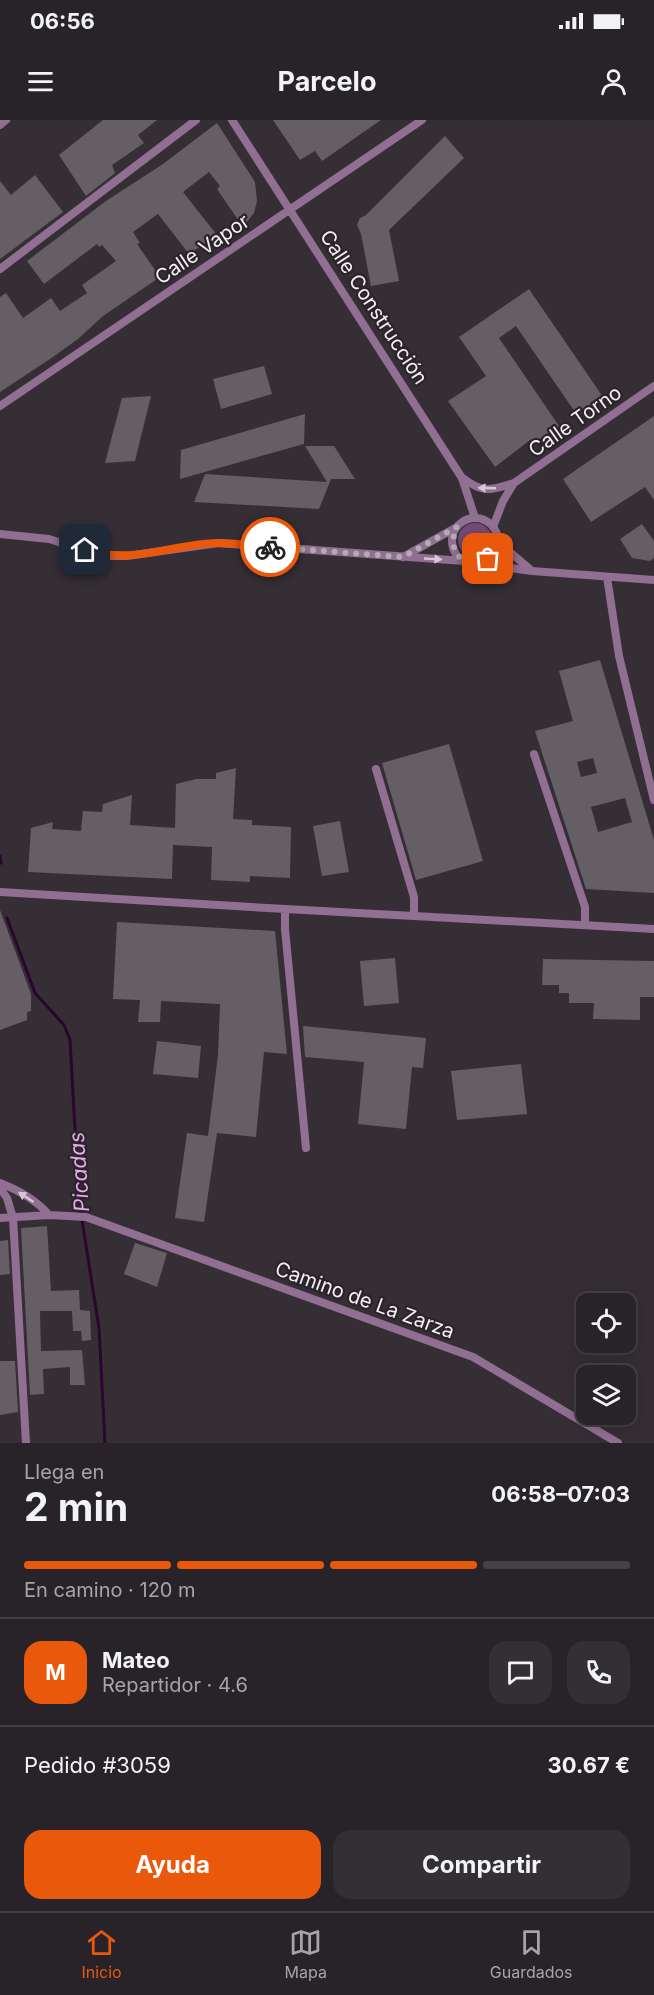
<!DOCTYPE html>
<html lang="es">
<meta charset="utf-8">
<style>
body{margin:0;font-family:Inter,sans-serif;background:#342f34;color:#f1f3f6;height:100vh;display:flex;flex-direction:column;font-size:22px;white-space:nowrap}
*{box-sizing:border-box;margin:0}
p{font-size:20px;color:#a5a4a8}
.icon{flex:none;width:33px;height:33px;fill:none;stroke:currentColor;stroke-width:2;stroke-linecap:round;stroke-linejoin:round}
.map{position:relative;height:1323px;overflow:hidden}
.sheet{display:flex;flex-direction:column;background:#282328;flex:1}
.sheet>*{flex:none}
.controls{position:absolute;left:576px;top:1173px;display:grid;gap:12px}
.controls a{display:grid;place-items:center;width:60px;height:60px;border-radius:12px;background:#282328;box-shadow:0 3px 15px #0003,0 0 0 2px #444045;font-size:30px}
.pin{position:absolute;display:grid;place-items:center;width:51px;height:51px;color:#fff;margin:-26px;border-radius:12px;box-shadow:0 3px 9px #0006}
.courier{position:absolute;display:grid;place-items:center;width:60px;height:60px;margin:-30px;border:4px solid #ea580c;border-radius:50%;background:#fff;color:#222;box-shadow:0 2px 8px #0007}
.head em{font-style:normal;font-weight:700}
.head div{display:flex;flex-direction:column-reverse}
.head{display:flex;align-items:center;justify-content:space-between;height:102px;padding:0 24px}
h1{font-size:39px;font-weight:700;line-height:45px}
.bar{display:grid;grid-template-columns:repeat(4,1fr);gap:9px 6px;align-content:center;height:72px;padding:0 24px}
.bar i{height:8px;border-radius:4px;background:#444045}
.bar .active{background:#ea580c}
.bar p{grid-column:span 4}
.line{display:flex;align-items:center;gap:15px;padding:0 24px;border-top:2px solid #444045}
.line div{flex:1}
.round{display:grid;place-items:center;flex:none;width:63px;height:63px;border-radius:18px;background:#342f34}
.primary-button{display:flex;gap:12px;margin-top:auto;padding:12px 24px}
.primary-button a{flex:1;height:69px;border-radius:18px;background:#ea580c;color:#fff;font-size:24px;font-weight:700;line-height:69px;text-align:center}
.primary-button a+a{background:#342f34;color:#f1f3f6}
.status{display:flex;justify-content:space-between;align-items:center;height:42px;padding:0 30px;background:#282328;direction:ltr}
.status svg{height:16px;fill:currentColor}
header{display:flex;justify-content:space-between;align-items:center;height:78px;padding:0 24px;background:#282328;font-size:27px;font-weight:700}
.dock{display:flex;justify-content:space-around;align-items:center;height:84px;border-top:2px solid #444045;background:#282328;font-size:16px;color:#a5a4a8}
.dock a{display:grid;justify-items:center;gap:3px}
.dock .active{color:#ea580c}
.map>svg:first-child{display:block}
.green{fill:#734a75}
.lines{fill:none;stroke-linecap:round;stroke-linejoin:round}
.stream{stroke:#2b052e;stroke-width:3}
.building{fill:#655e65;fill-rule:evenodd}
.minor{stroke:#906f92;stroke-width:8}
.oneway{fill:#d6c9d7}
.done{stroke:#b1acb1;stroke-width:6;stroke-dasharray:0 10.8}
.route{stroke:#ea580c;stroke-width:8}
.labels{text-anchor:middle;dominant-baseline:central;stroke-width:4.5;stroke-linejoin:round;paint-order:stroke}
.street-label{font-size:20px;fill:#f4eff4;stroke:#2b252b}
.water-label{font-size:21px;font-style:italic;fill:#eaaaee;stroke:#2b252b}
</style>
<div class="status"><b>06:56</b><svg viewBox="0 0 49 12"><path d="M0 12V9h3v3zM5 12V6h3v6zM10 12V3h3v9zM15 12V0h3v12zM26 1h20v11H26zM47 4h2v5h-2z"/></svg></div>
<header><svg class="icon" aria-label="menu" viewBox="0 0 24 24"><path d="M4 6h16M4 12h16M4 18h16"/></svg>Parcelo<svg class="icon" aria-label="person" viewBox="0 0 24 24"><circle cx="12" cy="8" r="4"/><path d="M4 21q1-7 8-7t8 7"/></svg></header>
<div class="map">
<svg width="654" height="1323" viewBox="0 0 654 1323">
<rect width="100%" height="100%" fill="#352f35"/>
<path class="green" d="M458 420a17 17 0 1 1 34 0a17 17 0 1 1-34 0Z"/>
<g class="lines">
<path class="stream" d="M 0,736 L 1,743
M 7,798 L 35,873 L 64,905 L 70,920 L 79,1081 L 99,1208 L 105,1323"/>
</g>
<path class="building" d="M 103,0 L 157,0 L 138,15 L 144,23 L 112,45 L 115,53 L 86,76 L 59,35 Z
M 273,0 L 381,0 L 322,41 L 315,31 L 300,40 Z
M 217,3 L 255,62 L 257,81 L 254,93 L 243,107 L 217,69 L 220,66 L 209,52 L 183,72 L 217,115 L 189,134 L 158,94 L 133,112 L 140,123 L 137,124 L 160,157 L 103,196 L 78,219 L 50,239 L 0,272 L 0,177 L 6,173 L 23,198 L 51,178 L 60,191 L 87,173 L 82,165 L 116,141 L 102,125 L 99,127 L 97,124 L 44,164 L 27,141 L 106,81 L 163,44 Z
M 445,16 L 464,38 L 389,110 L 399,161 L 371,166 L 361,114 L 357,105 L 360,98 L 366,95 Z
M 35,55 L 63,92 L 0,139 L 0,61 L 11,75 Z
M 529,169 L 603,277 L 577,295 L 516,206 L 499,218 L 559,306 L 532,324 L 530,320 L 495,347 L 448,281 L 486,256 L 459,217 Z
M 264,246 L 272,274 L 221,289 L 213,259 Z
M 151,276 L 135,341 L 105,343 L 122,278 Z
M 305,294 L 304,324 L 180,359 L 181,330 Z
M 654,296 L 654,380 L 645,367 L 591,402 L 563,359 Z
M 305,326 L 334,326 L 355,359 L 331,359 L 319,389 L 194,382 L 205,354 L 327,362 Z
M 642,404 L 654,421 L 654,438 L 650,441 L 632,438 L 620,419 Z
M 600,540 L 654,720 L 654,773 L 586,769 L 535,611 L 573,601 L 559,551 ZM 593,638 L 597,653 L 581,657 L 577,642 ZM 625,678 L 632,702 L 598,712 L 591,687 Z
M 449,624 L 483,741 L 416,760 L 382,643 Z
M 236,648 L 233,699 L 252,700 L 252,705 L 291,707 L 290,758 L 250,756 L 250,762 L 211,760 L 212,727 L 173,725 L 172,759 L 28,752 L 31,708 L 53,702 L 52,709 L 81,711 L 83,691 L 102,692 L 103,684 L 132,675 L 130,705 L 175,708 L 176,664 L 196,659 L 216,659 L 216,653 Z
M 340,701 L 349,752 L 322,756 L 313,706 Z
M 0,790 L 31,874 L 31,891 L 27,892 L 27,900 L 0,910 Z
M 117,802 L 275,811 L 287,934 L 264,932 L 256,1017 L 217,1013 L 204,1102 L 175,1098 L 187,1013 L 208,1016 L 218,935 L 220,884 L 161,881 L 160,902 L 138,902 L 140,880 L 113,879 Z
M 395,838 L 399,883 L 364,886 L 360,841 Z
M 543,839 L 654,841 L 654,877 L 640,877 L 640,900 L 593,899 L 594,883 L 569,883 L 569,873 L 559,873 L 559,865 L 542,865 Z
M 303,906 L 426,918 L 423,948 L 412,947 L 406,1009 L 358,1004 L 364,942 L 305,937 Z
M 157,921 L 201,926 L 198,958 L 153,954 Z
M 521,944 L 527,994 L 457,1000 L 451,951 Z
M 47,1106 L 51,1171 L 79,1170 L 80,1190 L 90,1191 L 91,1220 L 82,1221 L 81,1211 L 73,1211 L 72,1191 L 40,1191 L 41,1231 L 82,1230 L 85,1265 L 70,1265 L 70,1247 L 43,1249 L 44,1274 L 30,1275 L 21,1108 Z
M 8,1120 L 10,1154 L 0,1155 L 0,1121 Z
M 135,1123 L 167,1133 L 157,1167 L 124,1154 Z
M 0,1241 L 15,1241 L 18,1292 L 0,1295 Z"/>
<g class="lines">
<path class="minor" d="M 232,0 L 462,358 L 475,398
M 0,5 L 6,0
M 0,149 L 196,0
M 0,286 L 422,0
M 463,358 C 483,374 491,370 514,363 L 654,266
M452 421a23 23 0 1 1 46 0a23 23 0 1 1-46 0Z
M 493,407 L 503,381 L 514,363
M 0,414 L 49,419 L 103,436 L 127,436 L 218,423 L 464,441
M 498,422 L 531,450
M 403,437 L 457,407
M 475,443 L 532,451 L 654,460
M 607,457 L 619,536 L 654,680
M 534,634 L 585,787 L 585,804
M 376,649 L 414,777 L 414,795
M 0,772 L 285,789 L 654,809
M 285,789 L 285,809 L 306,1028
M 0,1063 C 18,1070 37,1081 49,1095
M 0,1068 L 7,1078 L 13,1098 L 26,1323
M 0,1098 L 49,1095 L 86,1097 L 473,1237 L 618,1323"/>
</g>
<defs><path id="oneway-solid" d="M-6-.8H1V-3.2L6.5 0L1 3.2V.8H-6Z" transform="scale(1.5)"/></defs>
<g class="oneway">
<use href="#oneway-solid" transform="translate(487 368) rotate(-178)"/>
<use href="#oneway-solid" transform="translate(433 439) rotate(3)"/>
<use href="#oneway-solid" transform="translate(26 1077) rotate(-147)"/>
</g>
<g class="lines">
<path class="done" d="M 270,427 L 403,437 L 457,407 C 445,431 464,451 488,439"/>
<path class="route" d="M 85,430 C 133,445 171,424 218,423 C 235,423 253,426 270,427"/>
</g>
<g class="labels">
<g class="street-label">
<text transform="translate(202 129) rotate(-34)">Calle Vapor</text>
<text transform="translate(374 187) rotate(57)">Calle Construcción</text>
<text transform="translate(575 301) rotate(-35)">Calle Torno</text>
<text transform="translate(365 1180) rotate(20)">Camino de La Zarza</text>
</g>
<g class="water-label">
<text transform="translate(79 1052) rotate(-94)">Picadas</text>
</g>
</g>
</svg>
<div class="controls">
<a><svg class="icon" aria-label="locate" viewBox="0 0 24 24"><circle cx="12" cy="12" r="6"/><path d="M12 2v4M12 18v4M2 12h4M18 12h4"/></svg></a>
<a><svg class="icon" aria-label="layers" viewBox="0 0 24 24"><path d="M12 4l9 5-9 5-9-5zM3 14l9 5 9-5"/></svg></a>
</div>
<div class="pin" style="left:488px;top:439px;background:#ea580c"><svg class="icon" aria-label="bag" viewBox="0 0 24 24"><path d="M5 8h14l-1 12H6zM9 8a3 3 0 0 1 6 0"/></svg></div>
<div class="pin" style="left:85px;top:430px;background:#1f2937"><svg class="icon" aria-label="home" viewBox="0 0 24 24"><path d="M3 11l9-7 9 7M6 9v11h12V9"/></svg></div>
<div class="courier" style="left:270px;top:427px"><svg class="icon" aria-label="bike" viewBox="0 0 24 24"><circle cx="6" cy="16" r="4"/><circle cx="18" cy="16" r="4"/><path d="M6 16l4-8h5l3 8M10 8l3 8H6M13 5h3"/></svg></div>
</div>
<section class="sheet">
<div class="head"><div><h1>2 min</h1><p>Llega en</p></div><em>06:58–07:03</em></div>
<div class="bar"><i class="active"></i><i class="active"></i><i class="active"></i><i></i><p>En camino · 120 m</p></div>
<div class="line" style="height:108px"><b class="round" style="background:#ea580c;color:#fff">M</b><div><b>Mateo</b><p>Repartidor · 4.6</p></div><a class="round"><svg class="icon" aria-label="chat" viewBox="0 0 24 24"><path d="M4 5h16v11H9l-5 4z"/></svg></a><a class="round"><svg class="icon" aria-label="phone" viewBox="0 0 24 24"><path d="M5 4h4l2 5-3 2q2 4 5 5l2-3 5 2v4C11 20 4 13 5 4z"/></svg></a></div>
<div class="line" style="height:78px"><div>Pedido #3059</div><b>30.67 €</b></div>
<div class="primary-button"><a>Ayuda</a><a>Compartir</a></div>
</section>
<nav class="dock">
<a class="active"><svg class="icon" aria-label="home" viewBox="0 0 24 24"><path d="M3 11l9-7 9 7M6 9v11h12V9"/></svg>Inicio</a>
<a><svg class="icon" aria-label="map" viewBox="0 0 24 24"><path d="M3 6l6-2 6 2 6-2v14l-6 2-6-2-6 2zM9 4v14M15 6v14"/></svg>Mapa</a>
<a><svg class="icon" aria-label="saved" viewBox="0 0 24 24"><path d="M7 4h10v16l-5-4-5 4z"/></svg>Guardados</a>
</nav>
